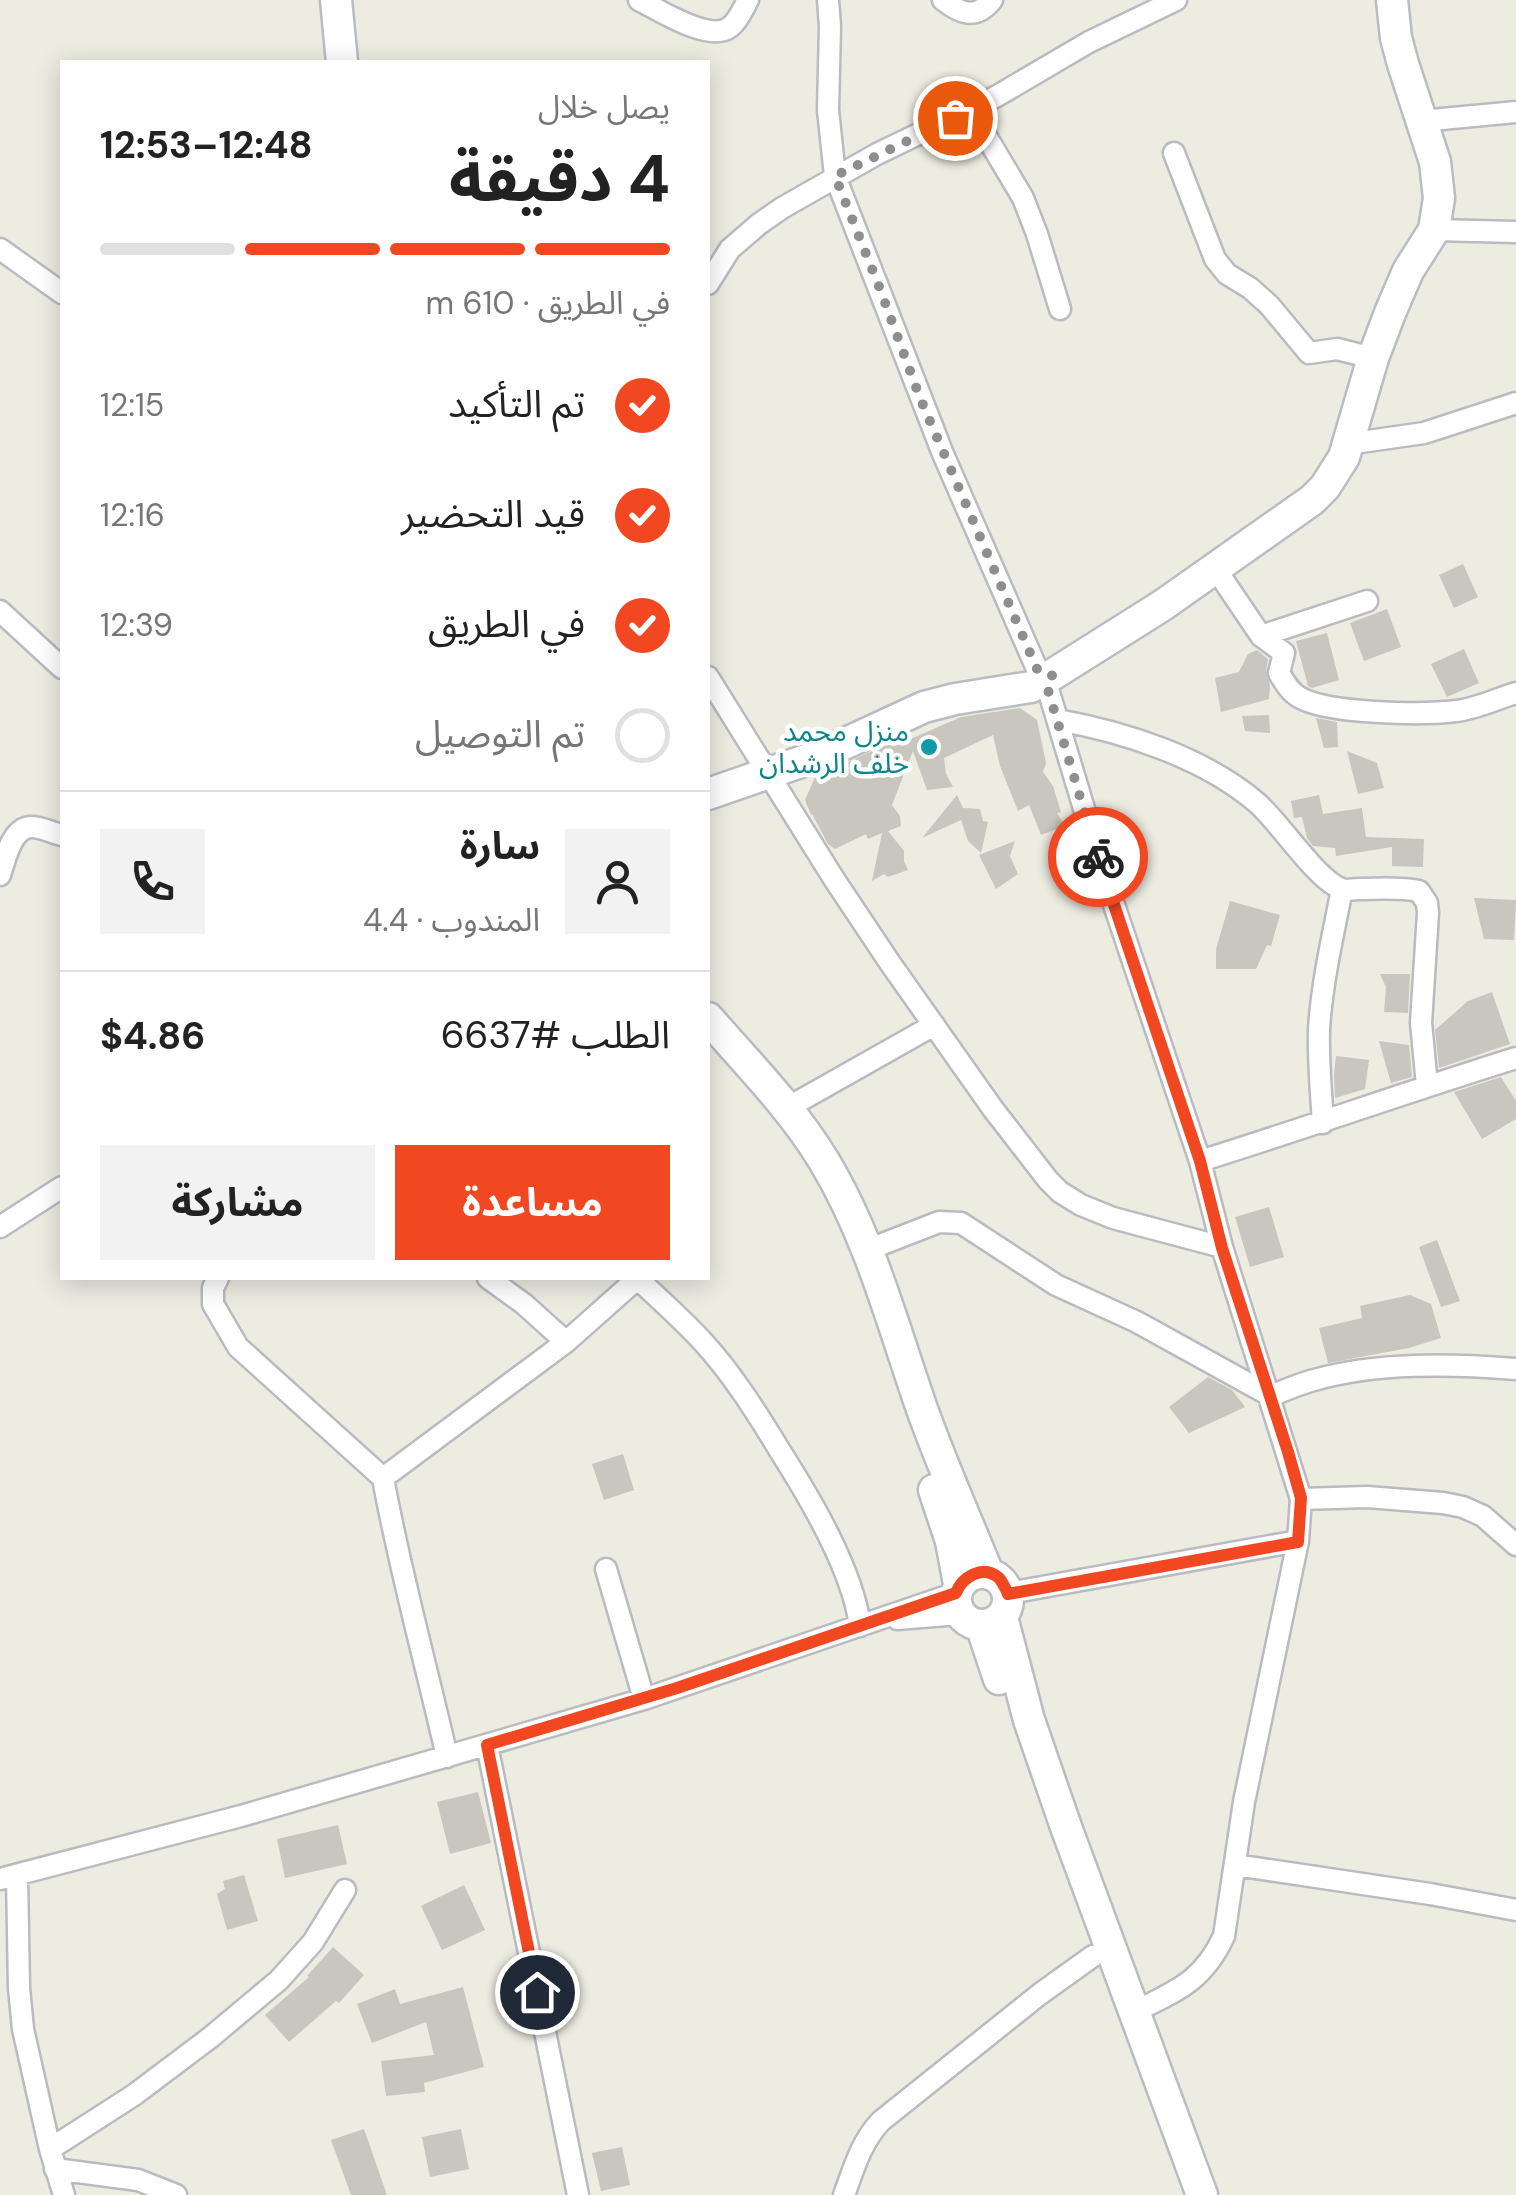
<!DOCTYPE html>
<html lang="ar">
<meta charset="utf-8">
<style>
body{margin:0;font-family:"DM Sans","Noto Sans Arabic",sans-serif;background:#f2f2f2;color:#222;direction:rtl;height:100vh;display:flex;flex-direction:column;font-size:38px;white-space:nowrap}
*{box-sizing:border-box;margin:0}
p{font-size:32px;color:#767676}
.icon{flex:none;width:55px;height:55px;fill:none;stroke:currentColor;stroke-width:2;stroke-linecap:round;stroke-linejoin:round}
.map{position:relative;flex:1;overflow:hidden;direction:ltr}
.drawer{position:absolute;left:60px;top:60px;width:650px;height:1220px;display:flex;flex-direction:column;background:#fff;border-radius:0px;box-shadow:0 5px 25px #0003;direction:rtl}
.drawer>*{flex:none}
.pin{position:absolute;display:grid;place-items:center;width:85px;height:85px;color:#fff;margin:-42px;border:5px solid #fff;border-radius:50%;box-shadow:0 2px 10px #0007}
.courier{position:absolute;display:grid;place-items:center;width:100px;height:100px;margin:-50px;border:8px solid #f24822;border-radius:50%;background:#fff;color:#222;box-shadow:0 2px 12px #0007}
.summary em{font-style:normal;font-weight:700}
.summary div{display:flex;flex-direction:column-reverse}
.summary{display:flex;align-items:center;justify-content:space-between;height:170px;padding:0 40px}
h1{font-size:65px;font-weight:700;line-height:75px}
.bar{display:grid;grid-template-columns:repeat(4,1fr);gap:15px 10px;align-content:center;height:120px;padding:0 40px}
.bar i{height:12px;border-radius:8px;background:#e0e0e0}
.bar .active{background:#f24822}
.bar p{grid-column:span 4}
.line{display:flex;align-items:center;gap:25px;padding:0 40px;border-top:2px solid #e0e0e0}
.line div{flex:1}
.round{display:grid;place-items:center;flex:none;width:105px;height:105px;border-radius:0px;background:#f2f2f2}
ol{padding:0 40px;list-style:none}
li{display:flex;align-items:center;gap:30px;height:110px}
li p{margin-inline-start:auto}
li .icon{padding:10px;border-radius:50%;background:#f24822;color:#fff;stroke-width:4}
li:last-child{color:#767676}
li i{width:55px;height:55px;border:5px solid #e0e0e0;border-radius:50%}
.button{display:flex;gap:20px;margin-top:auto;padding:20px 40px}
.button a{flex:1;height:115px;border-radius:0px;background:#f24822;color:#fff;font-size:40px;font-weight:700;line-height:115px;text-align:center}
.button a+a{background:#f2f2f2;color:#222}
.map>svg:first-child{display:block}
.building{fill:#c8c6be}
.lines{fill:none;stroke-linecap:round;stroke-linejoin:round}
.street-casing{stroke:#b9bbc1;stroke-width:25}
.secondary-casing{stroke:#babcc4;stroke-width:35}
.street{stroke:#fff;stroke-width:20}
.secondary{stroke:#fff;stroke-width:30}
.done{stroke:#8d8f8f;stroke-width:10;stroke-dasharray:0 18}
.route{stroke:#f24822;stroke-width:12}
.culture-dot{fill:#0f9aa8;stroke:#fff;stroke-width:4}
.labels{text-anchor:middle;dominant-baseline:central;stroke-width:9;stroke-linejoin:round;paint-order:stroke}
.culture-label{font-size:28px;fill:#0d838f;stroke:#fff;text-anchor:end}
</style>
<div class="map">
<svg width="1516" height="2195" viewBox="0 0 1516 2195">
<rect width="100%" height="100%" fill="#edece1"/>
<path class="building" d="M 1463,564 L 1478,597 L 1454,608 L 1439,575 Z
M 1387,609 L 1401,647 L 1364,661 L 1350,623 Z
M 1327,633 L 1339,680 L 1312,688 L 1308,686 L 1296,641 Z
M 1464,649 L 1479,683 L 1447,697 L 1431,664 Z
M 1257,650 L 1268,659 L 1266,671 L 1270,685 L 1269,699 L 1221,712 L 1215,678 L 1239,672 L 1248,654 Z
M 1020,708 L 1037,720 L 1046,763 L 1043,772 L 1053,786 L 1061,812 L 1057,813 L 1065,826 L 1041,835 L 1029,805 L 1018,811 L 1000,766 L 993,735 L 944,758 L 946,774 L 953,787 L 927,790 L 913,751 L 892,805 L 900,816 L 901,826 L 888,831 L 904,851 L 904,861 L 908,870 L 888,877 L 884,874 L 872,881 L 882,833 L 868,839 L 866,834 L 835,849 L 828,844 L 812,814 L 811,815 L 805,800 L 815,777 L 894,741 L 897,745 L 961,717 Z
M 1269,715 L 1270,733 L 1245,731 L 1242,716 Z
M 1316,718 L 1337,722 L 1338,747 L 1324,748 Z
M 1347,751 L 1377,763 L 1384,788 L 1358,794 Z
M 957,795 L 963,808 L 980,809 L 983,821 L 988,822 L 981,853 L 968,841 L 961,820 L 922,838 Z
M 1319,795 L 1323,814 L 1362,808 L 1366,837 L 1424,839 L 1423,867 L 1392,866 L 1392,847 L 1336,856 L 1335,848 L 1313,846 L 1307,838 L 1302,817 L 1294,818 L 1291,801 Z
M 1015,841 L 1010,856 L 1018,874 L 996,889 L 979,855 Z
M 1474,898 L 1516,900 L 1514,940 L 1484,939 Z
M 1230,901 L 1280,915 L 1271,946 L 1267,945 L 1256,969 L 1216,969 L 1216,949 Z
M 1380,974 L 1410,974 L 1408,1013 L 1384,1012 L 1386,987 Z
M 1492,992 L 1510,1044 L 1439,1068 L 1435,1030 L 1468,1001 Z
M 1379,1041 L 1409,1045 L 1412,1077 L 1391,1083 Z
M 1336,1056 L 1369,1060 L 1365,1089 L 1335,1098 L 1334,1075 Z
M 1501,1077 L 1516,1101 L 1516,1119 L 1482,1139 L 1454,1092 Z
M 1269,1207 L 1284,1257 L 1250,1267 L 1235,1217 Z
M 1437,1240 L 1460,1301 L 1441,1307 L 1419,1247 Z
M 1410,1295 L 1431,1304 L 1441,1338 L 1409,1348 L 1328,1363 L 1319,1328 L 1362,1318 L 1360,1306 Z
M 1208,1377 L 1232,1390 L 1245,1407 L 1189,1433 L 1169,1407 Z
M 623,1454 L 634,1490 L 604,1500 L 592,1464 Z
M 478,1792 L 491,1843 L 450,1854 L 437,1802 Z
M 338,1825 L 347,1864 L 285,1878 L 277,1839 Z
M 244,1875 L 258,1921 L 227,1930 L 217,1894 L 225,1889 L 223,1881 Z
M 464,1885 L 485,1930 L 442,1950 L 421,1906 Z
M 333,1947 L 364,1975 L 339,2003 L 336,2001 L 289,2042 L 265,2015 L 309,1977 L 307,1976 Z
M 463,1987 L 484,2067 L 424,2083 L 425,2092 L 386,2096 L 381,2061 L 434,2055 L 426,2022 L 372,2043 L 357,2004 L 395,1989 L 400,2004 Z
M 364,2129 L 387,2195 L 351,2195 L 331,2140 Z
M 461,2129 L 469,2169 L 430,2177 L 422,2137 Z
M 622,2147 L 630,2185 L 601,2191 L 592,2153 Z"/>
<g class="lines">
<defs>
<path id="street" d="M 639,0 C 659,10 710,43 730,27 C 738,21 743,9 748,0
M 828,0 L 830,26 L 828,110 L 835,176 L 943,454 L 1037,669
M 943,0 C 961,14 976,20 992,0
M 970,109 L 1023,198 L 1037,234 L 1060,309
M 1421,121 L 1516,112
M 1174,153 L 1215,259 L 1227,274 L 1250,288 L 1269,305 L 1309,353 L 1337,349 L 1373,358
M 1434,230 L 1516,232
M 0,249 L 62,293
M 708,284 L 730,249 L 759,224 L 782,208 L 877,154 L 997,96 L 1089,42 L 1176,0
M 1347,444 L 1424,433 L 1516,403
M 1215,568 L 1261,636 L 1284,653 L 1279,673 C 1285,683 1290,692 1299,697 C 1327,714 1422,715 1456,711 C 1476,709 1496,699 1516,693
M 0,611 L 62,668
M 1261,636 L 1367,601
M 708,677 L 834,879 L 890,963 L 993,1109 L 1048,1180 L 1060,1192 L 1081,1205 L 1113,1218 L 1222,1247
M 1048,689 L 1104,875 L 1200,1161 L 1222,1247 L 1301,1499 L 1298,1541 L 1244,1802 L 1224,1936 C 1203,1981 1178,1990 1136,2011
M 1058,720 C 1124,732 1203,757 1256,802 C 1279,821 1317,881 1342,889 C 1347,891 1352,889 1358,889 C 1378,889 1399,887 1419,891 L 1427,903 L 1428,913 L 1421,1023 L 1427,1085
M 0,875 C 5,860 11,829 30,827 C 40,826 52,833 62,835
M 787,1108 L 934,1025
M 1323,1123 C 1321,1091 1318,1060 1319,1029 C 1322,982 1333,935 1342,889
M 1200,1161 C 1306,1128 1410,1091 1516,1058
M 0,1227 L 62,1187
M 867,1250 L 939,1222 L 961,1223 L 1056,1285 L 1137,1322 L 1271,1396 C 1285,1390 1299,1384 1314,1380 C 1378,1362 1451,1364 1516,1369
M 218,1278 L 213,1288 L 213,1304 L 238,1347 L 383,1478
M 488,1278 L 524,1304 L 566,1342
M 637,1278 C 659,1299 683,1320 704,1343 C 733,1375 757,1413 780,1451 C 810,1498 853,1570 860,1626
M 1301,1499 L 1367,1497 L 1443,1503 L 1463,1507 L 1483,1516 L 1516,1545
M 606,1569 L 644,1699
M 1009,1593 L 1298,1541
M 897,1619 L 960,1614
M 487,1745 L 578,2195
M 447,1757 C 426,1664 400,1572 383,1478 L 566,1342 L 638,1278
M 1235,1865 L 1430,1894 L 1516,1910
M 17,1875 L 19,1988 L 23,2029 L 50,2149 L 64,2195
M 0,1879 L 241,1816 L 644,1699 L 956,1593
M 50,2149 L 134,2095 L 211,2037 L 279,1980 L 313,1942 L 345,1890
M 55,2169 L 138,2180 L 176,2195
M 844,2195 C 854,2168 861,2142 881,2121 L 1040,1994 L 1093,1956"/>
<path id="secondary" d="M 336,0 L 342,62
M 1052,675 L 1163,605 L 1312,500 L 1325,487 L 1344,457 L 1373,358 L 1390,313 L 1408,271 L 1434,230 L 1439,198 L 1435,162 L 1403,64 L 1396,38 L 1392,0
M 708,794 L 818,756 L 924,707 L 955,699 L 1031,687
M 708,1018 C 748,1064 792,1108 824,1161 C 870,1237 893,1326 922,1409 C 942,1465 966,1519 988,1573
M 934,1490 L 951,1541 L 959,1584
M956 1599a26 26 0 1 1 52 0a26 26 0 1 1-52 0Z
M 1002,1617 L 1029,1720 L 1066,1827 L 1202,2195
M 981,1625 L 999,1679"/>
</defs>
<use href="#street" class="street-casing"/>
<use href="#secondary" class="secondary-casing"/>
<use href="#street" class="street"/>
<use href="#secondary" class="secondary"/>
</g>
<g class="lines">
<path class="done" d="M 955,118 L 835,176 L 880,289 L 920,398 L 1037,669 L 1042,668 L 1052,675 L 1052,686 L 1048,690 L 1098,857"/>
<path class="route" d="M 537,1992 L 487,1745 L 677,1688 L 956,1593 C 962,1577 983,1564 999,1578 C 1001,1580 1007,1591 1008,1594 L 1298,1542 L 1301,1498 L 1288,1452 L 1222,1248 L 1200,1161 L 1098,857"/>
</g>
<circle class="culture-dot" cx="929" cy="747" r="10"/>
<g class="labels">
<g class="culture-label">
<text x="909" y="731">منزل محمد<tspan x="909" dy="32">خلف الرشدان</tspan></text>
</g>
</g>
</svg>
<div class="pin" style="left:955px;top:118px;background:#ea580c"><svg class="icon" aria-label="bag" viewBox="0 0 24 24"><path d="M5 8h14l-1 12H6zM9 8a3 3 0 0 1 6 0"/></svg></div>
<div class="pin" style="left:537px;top:1992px;background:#1f2937"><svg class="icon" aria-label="home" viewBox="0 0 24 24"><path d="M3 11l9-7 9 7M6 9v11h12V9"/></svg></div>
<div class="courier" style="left:1098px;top:857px"><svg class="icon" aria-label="bike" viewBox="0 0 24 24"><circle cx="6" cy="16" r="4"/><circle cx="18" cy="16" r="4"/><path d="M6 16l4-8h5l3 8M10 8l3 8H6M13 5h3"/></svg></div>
<section class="drawer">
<div class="summary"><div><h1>4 دقيقة</h1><p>يصل خلال</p></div><em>12:48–12:53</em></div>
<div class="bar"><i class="active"></i><i class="active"></i><i class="active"></i><i></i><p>في الطريق · 610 m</p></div>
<ol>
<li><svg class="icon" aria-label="check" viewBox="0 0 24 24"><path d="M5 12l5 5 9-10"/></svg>تم التأكيد<p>12:15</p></li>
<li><svg class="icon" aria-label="check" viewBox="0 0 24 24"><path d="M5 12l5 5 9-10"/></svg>قيد التحضير<p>12:16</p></li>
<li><svg class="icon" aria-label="check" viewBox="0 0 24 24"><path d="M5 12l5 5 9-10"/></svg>في الطريق<p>12:39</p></li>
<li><i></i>تم التوصيل</li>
</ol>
<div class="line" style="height:180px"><a class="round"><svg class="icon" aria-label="person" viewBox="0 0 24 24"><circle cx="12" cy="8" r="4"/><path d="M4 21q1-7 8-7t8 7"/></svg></a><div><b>سارة</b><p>المندوب · 4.4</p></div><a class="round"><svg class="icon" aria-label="phone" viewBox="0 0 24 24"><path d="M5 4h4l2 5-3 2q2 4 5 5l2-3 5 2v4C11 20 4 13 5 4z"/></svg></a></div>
<div class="line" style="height:130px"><div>الطلب #6637</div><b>$4.86</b></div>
<div class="button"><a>مساعدة</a><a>مشاركة</a></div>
</section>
</div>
